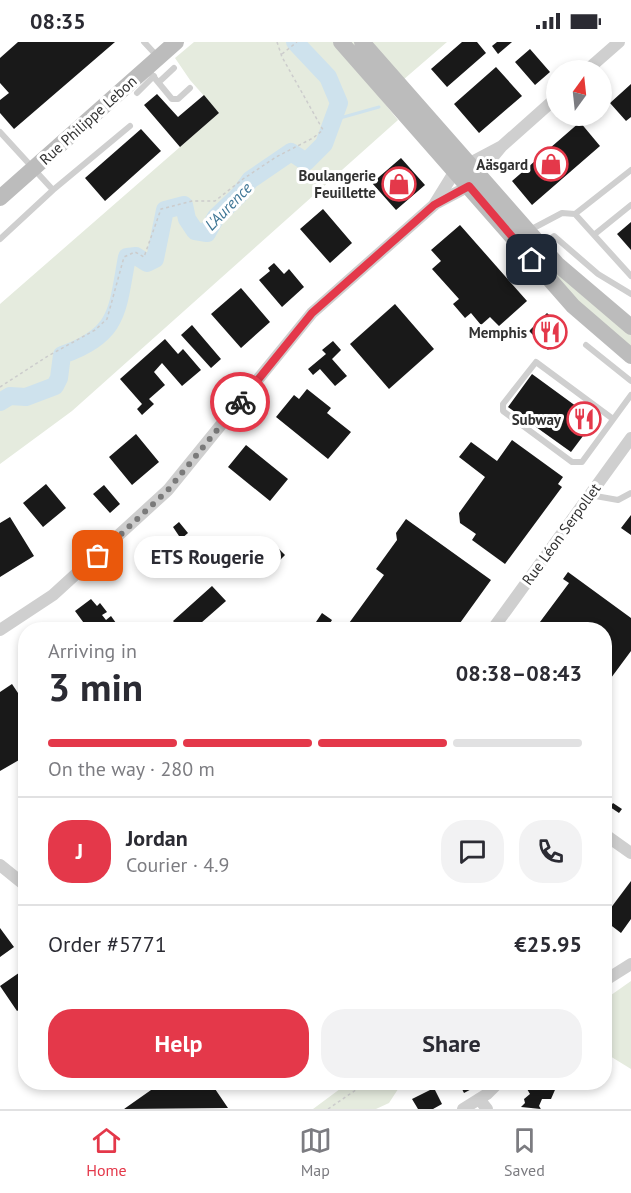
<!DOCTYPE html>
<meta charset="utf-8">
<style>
body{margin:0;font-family:"PT Sans",sans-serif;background:#f2f2f3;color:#2b2b33;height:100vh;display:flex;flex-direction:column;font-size:22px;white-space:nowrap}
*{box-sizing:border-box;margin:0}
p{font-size:20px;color:#7c7c81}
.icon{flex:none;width:33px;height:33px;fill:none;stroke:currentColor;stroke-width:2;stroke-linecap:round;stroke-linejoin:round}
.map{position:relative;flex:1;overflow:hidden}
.sheet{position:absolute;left:18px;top:580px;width:594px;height:468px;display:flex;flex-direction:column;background:#fff;border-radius:24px;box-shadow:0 3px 9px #0003}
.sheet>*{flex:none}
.needle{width:39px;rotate:15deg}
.fabs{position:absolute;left:546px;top:18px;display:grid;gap:12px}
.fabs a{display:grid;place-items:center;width:66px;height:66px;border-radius:50%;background:#fff;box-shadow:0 3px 9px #0003;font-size:30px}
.pin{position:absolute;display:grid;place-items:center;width:51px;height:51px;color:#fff;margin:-26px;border-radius:12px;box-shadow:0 3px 9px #0006}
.courier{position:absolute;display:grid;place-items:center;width:60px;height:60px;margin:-30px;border:4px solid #e4384a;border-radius:50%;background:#fff;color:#222;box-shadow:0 2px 8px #0007}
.bubble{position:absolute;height:42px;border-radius:21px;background:#fff;box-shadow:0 3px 9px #0003;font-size:20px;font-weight:700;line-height:42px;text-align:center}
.headline em{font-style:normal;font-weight:700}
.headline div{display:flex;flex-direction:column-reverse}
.headline{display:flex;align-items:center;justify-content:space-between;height:102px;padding:0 30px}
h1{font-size:39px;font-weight:700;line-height:45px}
.bar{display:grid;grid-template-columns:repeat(4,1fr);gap:9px 6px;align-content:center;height:72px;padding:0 30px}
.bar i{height:8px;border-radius:4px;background:#e1e1e2}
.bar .active{background:#e4384a}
.bar p{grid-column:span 4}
.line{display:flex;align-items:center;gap:15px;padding:0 30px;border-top:2px solid #e1e1e2}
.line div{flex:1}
.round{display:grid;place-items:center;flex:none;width:63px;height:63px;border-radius:24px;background:#f2f2f3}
.action{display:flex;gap:12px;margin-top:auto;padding:12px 30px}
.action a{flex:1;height:69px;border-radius:24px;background:#e4384a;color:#fff;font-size:24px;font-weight:700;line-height:69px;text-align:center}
.action a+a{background:#f2f2f3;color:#2b2b33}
.status{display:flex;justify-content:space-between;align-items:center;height:42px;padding:0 30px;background:#fff;direction:ltr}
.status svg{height:16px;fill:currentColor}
.dock{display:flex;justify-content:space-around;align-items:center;height:84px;border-top:2px solid #e1e1e2;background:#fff;font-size:16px;color:#7c7c81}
.dock a{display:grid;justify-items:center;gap:3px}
.dock .active{color:#e4384a}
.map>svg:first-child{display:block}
.green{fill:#e5ebde}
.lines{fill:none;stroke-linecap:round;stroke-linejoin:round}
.stream{stroke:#cee2ed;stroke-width:3}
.river{stroke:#cee2ed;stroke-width:18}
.building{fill:#191919}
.path{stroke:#ccc;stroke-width:1.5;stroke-dasharray:3 3;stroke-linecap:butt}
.lane{stroke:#cfcfcf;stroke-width:6}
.street{stroke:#cfcfcf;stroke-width:12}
.secondary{stroke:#bcbcbc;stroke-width:16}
.done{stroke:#7a7a7a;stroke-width:6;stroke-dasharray:0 10.8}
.route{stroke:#e4384a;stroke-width:8}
.labels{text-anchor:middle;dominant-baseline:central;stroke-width:6;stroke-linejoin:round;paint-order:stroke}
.street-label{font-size:15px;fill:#323232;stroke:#fff}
.poi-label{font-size:15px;font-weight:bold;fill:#323232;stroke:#fff;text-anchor:end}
.water-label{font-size:16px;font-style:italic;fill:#3f7695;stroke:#fff}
</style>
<div class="status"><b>08:35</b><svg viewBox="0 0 49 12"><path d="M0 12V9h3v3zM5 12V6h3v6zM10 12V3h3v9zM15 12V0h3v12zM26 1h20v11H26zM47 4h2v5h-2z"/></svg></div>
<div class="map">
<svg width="631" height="1067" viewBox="0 0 631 1067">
<rect width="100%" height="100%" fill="#fff"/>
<path class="green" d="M 194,0 L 447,0 L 381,57 L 398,78 L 72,369 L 0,422 L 0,262 L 219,71 L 190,38 L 175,16 Z
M 545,222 L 631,290 L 631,306 L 600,285 Z
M 631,939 L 631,1027 L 605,1011 L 604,958 Z
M 348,1041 L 402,1041 L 389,1061 L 376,1067 L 313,1067 Z"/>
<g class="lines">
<path class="stream" d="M 333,78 L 379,65"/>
<path class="river" d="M 0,360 L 10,354 L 26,355 L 55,344 L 59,336 L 62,313 C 120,293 117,268 127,215 L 136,214 L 147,221 L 155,217 L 165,168 L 184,163 L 187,177 L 195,189 L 207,191 L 216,175 L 239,153 L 250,138 L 291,110 L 306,120 L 324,102 L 339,61 L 328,35 L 295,0"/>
</g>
<path class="building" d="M 18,0 L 115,0 L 14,87 L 0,71 L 0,58 L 9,51 L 0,41 L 0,16 Z
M 462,0 L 477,0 L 486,11 L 447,45 L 431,27 Z
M 497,0 L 512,0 L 498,12 L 492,4 Z
M 530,7 L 550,30 L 535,43 L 515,20 Z
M 496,25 L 522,54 L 479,91 L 454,62 Z
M 631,42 L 631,75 L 626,79 L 610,61 Z
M 157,52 L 178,75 L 204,53 L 219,71 L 180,105 L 144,63 Z
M 580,80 L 600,104 L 532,163 L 512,139 Z
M 141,87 L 161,109 L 105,159 L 85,136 Z
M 401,116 L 425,143 L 396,168 L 372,141 Z
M 323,167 L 352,201 L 330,221 L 300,187 Z
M 631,180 L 631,208 L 617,192 Z
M 460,183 L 527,259 L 499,284 L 490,275 L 481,283 L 471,271 L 465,276 L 453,262 L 459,257 L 432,227 L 441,219 L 431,208 Z
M 274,221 L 284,232 L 289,227 L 304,245 L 282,265 L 259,238 L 270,229 L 268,226 Z
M 241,246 L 270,280 L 241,306 L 211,272 Z
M 395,262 L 434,307 L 389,347 L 350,302 Z
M 547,271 L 566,289 L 548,308 L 529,289 Z
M 192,283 L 221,317 L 211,326 L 181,293 Z
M 165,297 L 178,312 L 183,307 L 201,328 L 182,344 L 162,321 L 154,330 L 165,343 L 149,357 L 154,362 L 142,373 L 137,367 L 142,362 L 120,337 Z
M 333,299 L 341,308 L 332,317 L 347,334 L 335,344 L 320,327 L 313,333 L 308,327 L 326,312 L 322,308 Z
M 532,332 L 595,378 L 571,410 L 508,365 Z
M 307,347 L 331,366 L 327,371 L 351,390 L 328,417 L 276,375 L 294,353 L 299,357 Z
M 136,392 L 159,420 L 132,443 L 109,415 Z
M 512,398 L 563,435 L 558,442 L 562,445 L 505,522 L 472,498 L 476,492 L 460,481 L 459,471 L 485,435 L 459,415 L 471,400 L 497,419 Z
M 246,403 L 288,437 L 270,459 L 228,425 Z
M 46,442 L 66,466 L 43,485 L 23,461 Z
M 104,443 L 120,462 L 110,471 L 93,452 Z
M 631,473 L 631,493 L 621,486 Z
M 10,475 L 34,514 L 0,535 L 0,481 Z
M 406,477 L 491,538 L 455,588 L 344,588 L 384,533 L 376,527 L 397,498 L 396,491 Z
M 179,480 L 188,491 L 181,497 L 173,485 Z
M 277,505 L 285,513 L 279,519 L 271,511 Z
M 568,530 L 631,576 L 631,609 L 611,636 L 604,631 L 604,588 L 534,588 L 569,541 L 563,537 Z
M 212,544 L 226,559 L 193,588 L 181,588 L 173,579 Z
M 91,557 L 97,564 L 100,561 L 107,570 L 102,573 L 106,578 L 111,574 L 121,588 L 89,588 L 75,569 Z
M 322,571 L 332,578 L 326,588 L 316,580 Z
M 12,642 L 26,663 L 26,714 L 0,729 L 0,650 Z
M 613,761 L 622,767 L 619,771 L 610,765 Z
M 631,839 L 631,877 L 621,891 L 604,878 L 604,875 Z
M 0,886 L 14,905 L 0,915 Z
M 26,926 L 26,963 L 17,969 L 0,944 Z
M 161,1041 L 211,1041 L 228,1066 L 124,1067 Z
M 459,1041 L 478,1041 L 479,1043 L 464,1051 Z
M 530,1041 L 558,1041 L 551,1057 L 542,1057 L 539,1064 L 541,1067 L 521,1065 L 525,1061 L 524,1057 L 530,1052 L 527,1047 L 531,1046 Z
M 434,1046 L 442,1062 L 433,1067 L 418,1067 L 412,1057 Z"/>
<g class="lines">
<path class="path" d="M 282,12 L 297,0
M 0,345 L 48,314 L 95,288 L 107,277 L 124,215 L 135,210 L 144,215 L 161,167 L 192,159 L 215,159 L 243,137 L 276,115 L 313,96 L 323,88 L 282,15 L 277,0
M 328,1067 L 366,1041"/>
<path class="lane" d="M 144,0 L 158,15
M 148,28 L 172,57 L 178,57 L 190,46
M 159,40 L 174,26
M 137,51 L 154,34
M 0,90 L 53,148 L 130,84
M 575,172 L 631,128
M 528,189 L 562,171 L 575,172 L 631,234
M 595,192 L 631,163
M 0,197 L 53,148
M 542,204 L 554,194 L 598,232 L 631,252
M 586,303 L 631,339
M 613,377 L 536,320 L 503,362 L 503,369 L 572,420 L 582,420 L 631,353
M 590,453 L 618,458 L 631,451"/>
<path class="street" d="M 587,28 L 619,0
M 437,161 L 469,144 L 502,104 L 556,56
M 0,588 L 53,553 L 168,448 L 312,271 L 434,163 L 455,129 L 502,104
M 492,588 L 631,396
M 604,792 L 631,811
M 0,823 L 26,844
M 604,939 L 631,922
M 479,1057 L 487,1067
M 463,1067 L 487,1052 L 498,1041"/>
<path class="secondary" d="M 341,0 L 573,264 L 631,314
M 362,0 L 557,222 L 631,285
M 0,156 L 176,0"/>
</g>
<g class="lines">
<path class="done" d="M 98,514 L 168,448 L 240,360"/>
<path class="route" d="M 240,360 L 312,271 L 434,163 L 469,144 L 532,218"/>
</g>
<defs>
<symbol id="shop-ring" viewBox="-11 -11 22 22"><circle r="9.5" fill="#fff" stroke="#e4384a" stroke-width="1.5"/><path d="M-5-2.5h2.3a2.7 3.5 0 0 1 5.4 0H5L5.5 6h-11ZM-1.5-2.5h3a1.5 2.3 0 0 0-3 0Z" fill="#e4384a"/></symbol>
<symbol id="restaurant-ring" viewBox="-11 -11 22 22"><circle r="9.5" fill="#fff" stroke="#e4384a" stroke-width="1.5"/><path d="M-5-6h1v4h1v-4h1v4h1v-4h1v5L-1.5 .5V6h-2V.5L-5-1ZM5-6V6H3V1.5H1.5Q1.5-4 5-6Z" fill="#e4384a"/></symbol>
</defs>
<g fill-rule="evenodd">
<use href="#shop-ring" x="532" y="103" width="38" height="38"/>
<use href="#shop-ring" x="380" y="123" width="38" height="38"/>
<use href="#restaurant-ring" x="531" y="271" width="38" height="38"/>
<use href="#restaurant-ring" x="565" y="358" width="38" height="38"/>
</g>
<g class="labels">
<g class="street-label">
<text transform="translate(88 78) rotate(-42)">Rue Philippe Lebon</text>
<text transform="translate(561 492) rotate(-54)">Rue Léon Serpollet</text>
</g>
<g class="poi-label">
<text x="528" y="122">Aäsgard</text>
<text x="376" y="133">Boulangerie<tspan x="376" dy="17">Feuillette</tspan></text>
<text x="527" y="290">Memphis</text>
<text x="561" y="377">Subway</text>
</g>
<g class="water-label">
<text transform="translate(228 164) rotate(-46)">L'Aurence</text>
</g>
</g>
</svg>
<div class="fabs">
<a><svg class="needle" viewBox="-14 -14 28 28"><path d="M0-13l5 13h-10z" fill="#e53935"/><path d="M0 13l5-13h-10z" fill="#7c7c81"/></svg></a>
</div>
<div class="pin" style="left:98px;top:514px;background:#ea580c"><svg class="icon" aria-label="bag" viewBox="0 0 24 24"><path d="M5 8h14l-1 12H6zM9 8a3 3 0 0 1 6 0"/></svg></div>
<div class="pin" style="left:532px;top:218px;background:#1f2937"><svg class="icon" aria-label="home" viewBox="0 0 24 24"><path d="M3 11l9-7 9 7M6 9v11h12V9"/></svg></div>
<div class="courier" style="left:240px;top:360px"><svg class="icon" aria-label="bike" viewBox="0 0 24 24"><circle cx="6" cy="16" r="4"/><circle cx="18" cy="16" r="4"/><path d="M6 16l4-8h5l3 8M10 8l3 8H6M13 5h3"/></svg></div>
<div class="bubble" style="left:134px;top:494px;width:147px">ETS Rougerie</div>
<section class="sheet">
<div class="headline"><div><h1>3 min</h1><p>Arriving in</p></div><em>08:38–08:43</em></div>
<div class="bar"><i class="active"></i><i class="active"></i><i class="active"></i><i></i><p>On the way · 280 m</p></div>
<div class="line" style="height:108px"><b class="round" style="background:#e4384a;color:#fff">J</b><div><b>Jordan</b><p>Courier · 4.9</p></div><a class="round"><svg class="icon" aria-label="chat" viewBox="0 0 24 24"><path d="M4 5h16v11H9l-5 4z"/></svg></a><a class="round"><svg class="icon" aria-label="phone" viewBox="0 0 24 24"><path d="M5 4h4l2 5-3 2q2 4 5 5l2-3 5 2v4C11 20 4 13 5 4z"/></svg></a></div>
<div class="line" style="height:78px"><div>Order #5771</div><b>€25.95</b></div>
<div class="action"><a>Help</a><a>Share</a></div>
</section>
</div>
<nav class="dock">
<a class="active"><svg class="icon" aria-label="home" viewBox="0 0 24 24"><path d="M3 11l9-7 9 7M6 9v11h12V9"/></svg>Home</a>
<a><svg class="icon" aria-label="map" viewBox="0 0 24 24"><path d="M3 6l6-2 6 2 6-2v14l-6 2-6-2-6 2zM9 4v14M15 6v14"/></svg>Map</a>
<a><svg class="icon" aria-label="saved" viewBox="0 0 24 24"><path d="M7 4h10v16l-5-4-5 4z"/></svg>Saved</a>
</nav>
